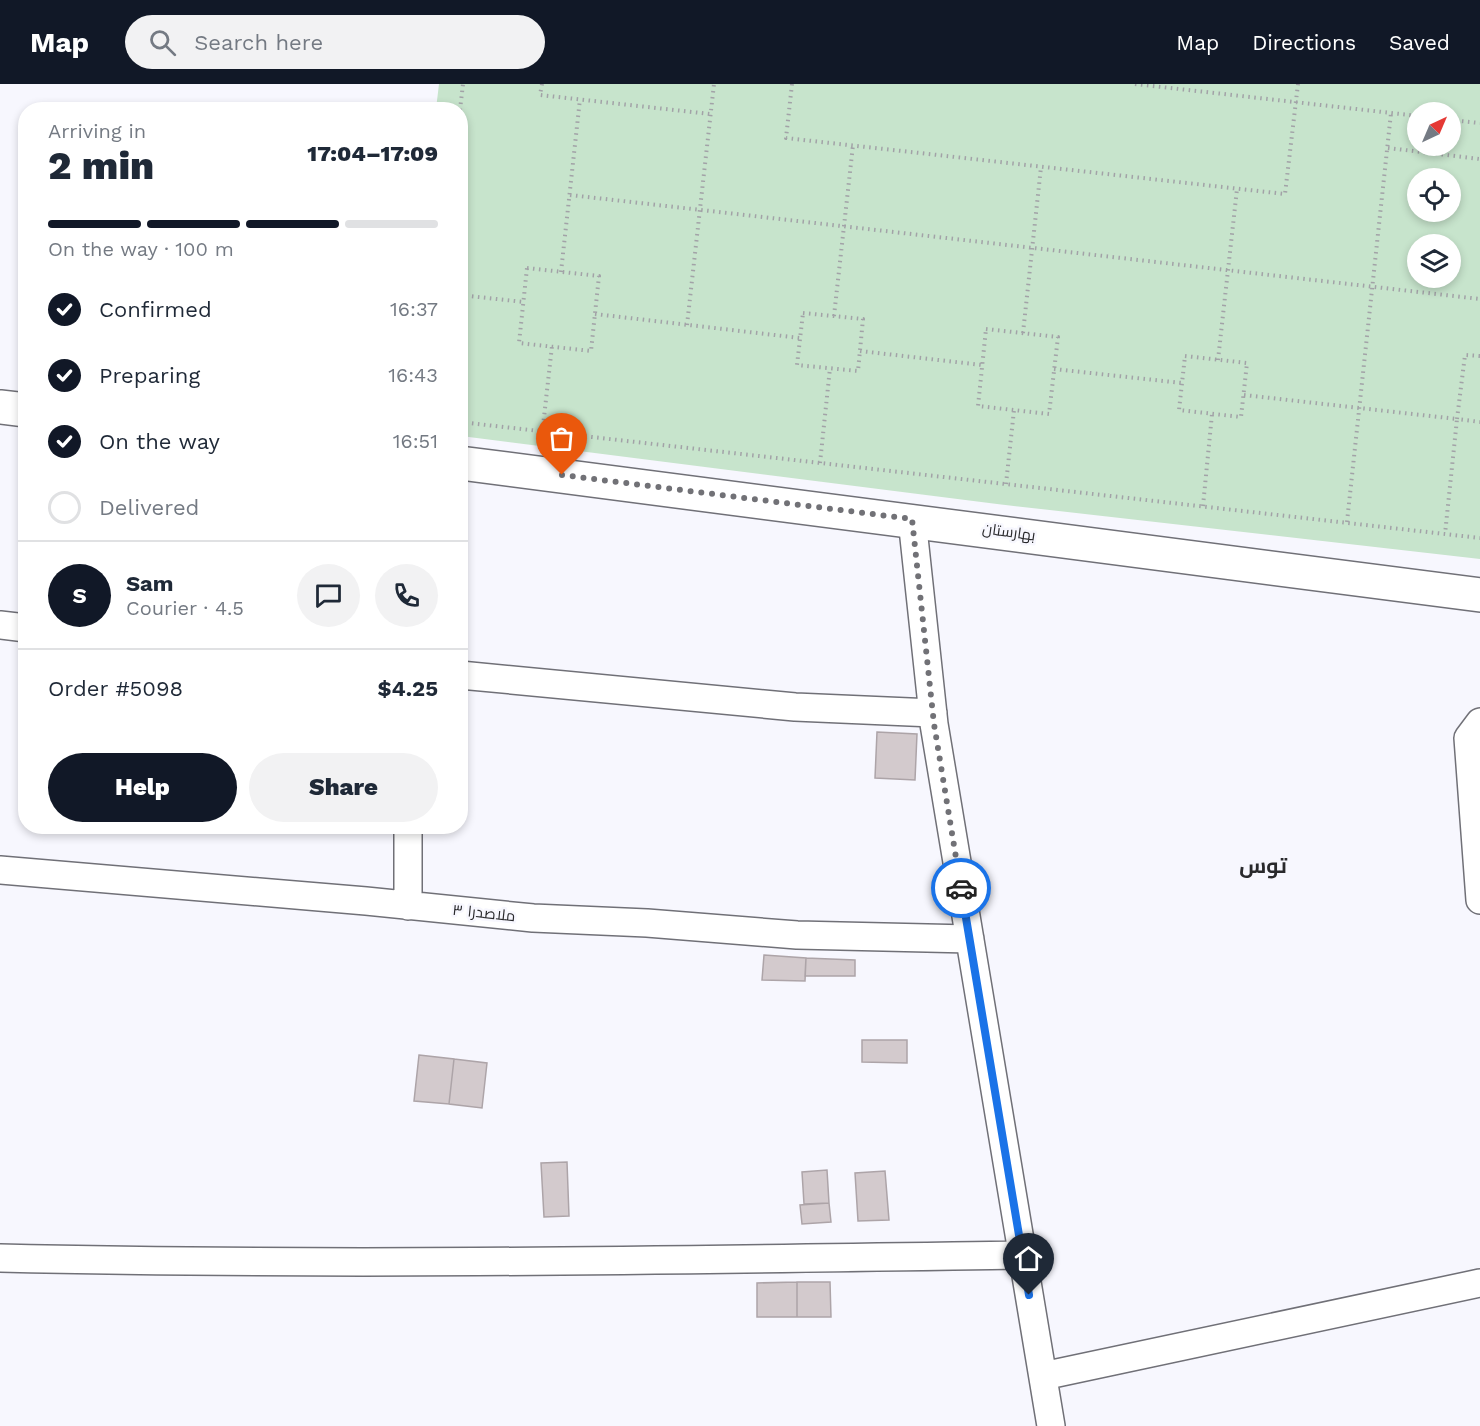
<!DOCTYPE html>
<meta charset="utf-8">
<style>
body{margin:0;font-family:"Work Sans",Cairo,sans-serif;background:#f2f2f3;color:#1f2937;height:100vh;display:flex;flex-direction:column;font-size:22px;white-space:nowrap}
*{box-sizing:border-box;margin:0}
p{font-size:20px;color:#747a83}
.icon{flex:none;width:33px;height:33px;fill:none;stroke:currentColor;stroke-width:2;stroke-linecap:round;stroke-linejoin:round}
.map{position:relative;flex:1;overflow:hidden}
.panel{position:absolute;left:18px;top:18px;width:450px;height:732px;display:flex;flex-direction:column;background:#fff;border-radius:24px;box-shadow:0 3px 9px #0003}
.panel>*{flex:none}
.needle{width:39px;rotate:44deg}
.controls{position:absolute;left:1407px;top:18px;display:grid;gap:12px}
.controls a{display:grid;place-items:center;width:54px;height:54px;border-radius:50%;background:#fff;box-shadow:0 3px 9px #0003;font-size:30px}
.pin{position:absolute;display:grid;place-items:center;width:51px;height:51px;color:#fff;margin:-62px -26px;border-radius:50% 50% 50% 0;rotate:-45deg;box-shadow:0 0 6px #0007}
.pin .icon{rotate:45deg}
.courier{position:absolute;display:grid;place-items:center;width:60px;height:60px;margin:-30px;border:4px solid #1a73e8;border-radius:50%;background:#fff;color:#222;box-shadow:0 2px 8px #0007}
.headline em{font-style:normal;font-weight:800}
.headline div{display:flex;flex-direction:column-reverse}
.headline{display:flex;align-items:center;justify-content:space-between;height:102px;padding:0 30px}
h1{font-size:39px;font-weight:800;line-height:45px}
.bar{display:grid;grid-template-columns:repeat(4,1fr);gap:9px 6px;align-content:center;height:72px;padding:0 30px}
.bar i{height:8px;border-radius:4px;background:#e0e1e3}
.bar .selected{background:#111827}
.bar p{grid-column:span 4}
.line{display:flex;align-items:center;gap:15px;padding:0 30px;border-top:2px solid #e0e1e3}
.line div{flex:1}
.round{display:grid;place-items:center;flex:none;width:63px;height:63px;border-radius:32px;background:#f2f2f3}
ol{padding:0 30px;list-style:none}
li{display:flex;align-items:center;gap:18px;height:66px}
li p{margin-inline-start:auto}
li .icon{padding:6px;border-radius:50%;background:#111827;color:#fff;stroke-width:4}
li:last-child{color:#747a83}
li i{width:33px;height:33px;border:3px solid #e0e1e3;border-radius:50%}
.primary-button{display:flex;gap:12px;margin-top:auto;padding:12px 30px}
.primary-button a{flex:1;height:69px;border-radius:36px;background:#111827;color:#fff;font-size:24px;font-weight:800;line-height:69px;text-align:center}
.primary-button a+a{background:#f2f2f3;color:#1f2937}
header{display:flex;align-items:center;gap:36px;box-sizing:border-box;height:84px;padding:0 30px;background:#111827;color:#fff}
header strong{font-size:28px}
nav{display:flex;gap:33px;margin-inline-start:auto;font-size:21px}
.search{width:420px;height:54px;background:#f2f2f3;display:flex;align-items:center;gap:15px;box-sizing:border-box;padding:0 21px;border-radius:33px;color:#747a83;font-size:22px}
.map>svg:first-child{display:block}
.green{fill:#c7e4cc;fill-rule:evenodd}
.building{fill:#d3cacd;stroke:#ada4a8;stroke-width:1.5}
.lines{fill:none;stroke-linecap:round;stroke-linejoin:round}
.minor-casing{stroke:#707077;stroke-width:30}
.tertiary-casing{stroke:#707077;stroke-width:36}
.path{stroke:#a2a2a7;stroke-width:4;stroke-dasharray:1.5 4.5;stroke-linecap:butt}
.minor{stroke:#fff;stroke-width:27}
.tertiary{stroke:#fff;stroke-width:33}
.done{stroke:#717176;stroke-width:6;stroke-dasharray:0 10.8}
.route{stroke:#1a73e8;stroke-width:8}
.labels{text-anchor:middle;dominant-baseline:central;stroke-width:5;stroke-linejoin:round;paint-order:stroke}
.street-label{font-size:15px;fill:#29292c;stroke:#f7f7fe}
.district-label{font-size:21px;font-weight:bold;fill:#29292c;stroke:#f7f7fe}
</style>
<header>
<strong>Map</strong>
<div class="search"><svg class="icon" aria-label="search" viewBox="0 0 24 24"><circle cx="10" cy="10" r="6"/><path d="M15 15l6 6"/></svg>Search here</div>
<nav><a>Map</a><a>Directions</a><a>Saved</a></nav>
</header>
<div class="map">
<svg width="1480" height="1342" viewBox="0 0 1480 1342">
<rect width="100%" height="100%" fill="#f7f7fe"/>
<path class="green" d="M 439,0 L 1480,0 L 1480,475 L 997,420 L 461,352 L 460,26 L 436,25 ZM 1418,28 L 1450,28 L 1450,62 L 1418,62 ZM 1418,94 L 1450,94 L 1450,128 L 1418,128 ZM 1418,160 L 1450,160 L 1450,194 L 1418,194 Z"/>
<path class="building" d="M 877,648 L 917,650 L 915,696 L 875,694 Z
M 764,871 L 806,874 L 805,897 L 762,896 Z
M 806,874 L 855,876 L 855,892 L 805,892 Z
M 862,956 L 907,956 L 907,979 L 862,978 Z
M 419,971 L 454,975 L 449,1020 L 414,1017 Z
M 454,975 L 487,979 L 482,1024 L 449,1020 Z
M 567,1078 L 569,1132 L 544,1133 L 541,1079 Z
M 827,1086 L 829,1119 L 804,1120 L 802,1088 Z
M 885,1087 L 889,1136 L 858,1137 L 855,1089 Z
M 829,1119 L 831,1138 L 802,1140 L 800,1121 Z
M 797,1198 L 830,1198 L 831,1233 L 797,1233 Z
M 797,1198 L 797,1233 L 757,1233 L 757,1199 Z"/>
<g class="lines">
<defs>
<path id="minor" d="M 912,435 L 934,640 L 1051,1342
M 0,541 L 26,544
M 460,591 L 795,623 L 933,629
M 1480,638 L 1468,654 L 1480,816
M 408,742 L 408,822
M 0,786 L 366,817 L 533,834 L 647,839 L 797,851 L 970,855
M 0,1174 C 341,1182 681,1176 1022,1171
M 1043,1292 L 1480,1199"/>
<path id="tertiary" d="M 0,323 L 26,326
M 460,379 L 1480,511"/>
</defs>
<use href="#minor" class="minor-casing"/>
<use href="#tertiary" class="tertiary-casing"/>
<path class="path" d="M 542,0 L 540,11 L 710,30
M 792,0 L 786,54 L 1285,110 L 1298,0
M 1135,0 L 1418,32
M 460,26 L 463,0
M 1450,36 L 1480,39
M 1388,64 L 1480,75
M 570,111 L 1480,215
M 527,184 L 599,192 L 591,267 L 519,259 Z
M 561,188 L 580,15
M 460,211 L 524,218
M 803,229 L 863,235 L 858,287 L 797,281 Z
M 595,230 L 800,254
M 834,232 L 853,61
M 687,241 L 714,0
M 986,245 L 1058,253 L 1049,330 L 978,322 Z
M 1023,249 L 1041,83
M 860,267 L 982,281
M 1185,272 L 1247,279 L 1241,333 L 1179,326 Z
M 1480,272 L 1465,271 L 1457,335 L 1480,338
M 1218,276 L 1237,105
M 1054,285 L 1182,299
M 1244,311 L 1457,335 L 1445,450
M 460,338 L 1480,454
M 541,360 L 552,262
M 820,379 L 830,284
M 1006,400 L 1014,326
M 1203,422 L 1212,330
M 1347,438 L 1391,29"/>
<use href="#minor" class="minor"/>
<use href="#tertiary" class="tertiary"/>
</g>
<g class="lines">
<path class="done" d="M 562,391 L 912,435 L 934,640 L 961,804"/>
<path class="route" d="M 961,804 L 1029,1211"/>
</g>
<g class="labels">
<g class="street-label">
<text transform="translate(1009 448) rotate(8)">بهارستان</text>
<text transform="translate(484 829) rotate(6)">ملاصدرا ۳</text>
</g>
<g class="district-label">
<text x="1263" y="781">توس</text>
</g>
</g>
</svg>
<div class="controls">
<a><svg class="needle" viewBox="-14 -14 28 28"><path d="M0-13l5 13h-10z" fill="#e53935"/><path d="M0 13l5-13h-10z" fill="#747a83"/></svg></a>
<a><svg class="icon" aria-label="locate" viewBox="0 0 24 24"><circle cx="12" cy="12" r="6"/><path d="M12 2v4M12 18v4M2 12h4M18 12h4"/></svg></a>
<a><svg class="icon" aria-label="layers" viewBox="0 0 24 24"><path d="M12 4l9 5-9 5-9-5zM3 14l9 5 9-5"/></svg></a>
</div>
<div class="pin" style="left:562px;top:391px;background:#ea580c"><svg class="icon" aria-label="bag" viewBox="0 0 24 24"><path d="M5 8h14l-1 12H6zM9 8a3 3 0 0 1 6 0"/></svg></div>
<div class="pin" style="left:1029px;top:1211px;background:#1f2937"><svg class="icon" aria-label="home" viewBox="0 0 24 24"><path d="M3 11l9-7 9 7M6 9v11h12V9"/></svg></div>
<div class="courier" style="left:961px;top:804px"><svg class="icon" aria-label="car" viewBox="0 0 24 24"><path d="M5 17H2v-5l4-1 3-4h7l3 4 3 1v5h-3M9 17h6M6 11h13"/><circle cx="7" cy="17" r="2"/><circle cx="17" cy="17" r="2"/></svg></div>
<section class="panel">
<div class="headline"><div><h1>2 min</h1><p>Arriving in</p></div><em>17:04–17:09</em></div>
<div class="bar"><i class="selected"></i><i class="selected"></i><i class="selected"></i><i></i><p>On the way · 100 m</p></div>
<ol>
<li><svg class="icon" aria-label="check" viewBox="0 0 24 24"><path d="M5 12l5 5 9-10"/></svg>Confirmed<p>16:37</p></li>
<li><svg class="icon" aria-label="check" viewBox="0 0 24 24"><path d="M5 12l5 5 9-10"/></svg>Preparing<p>16:43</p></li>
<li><svg class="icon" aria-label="check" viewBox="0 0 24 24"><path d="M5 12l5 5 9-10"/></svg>On the way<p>16:51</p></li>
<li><i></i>Delivered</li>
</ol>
<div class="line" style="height:108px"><b class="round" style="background:#111827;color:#fff">S</b><div><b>Sam</b><p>Courier · 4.5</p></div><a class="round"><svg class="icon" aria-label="chat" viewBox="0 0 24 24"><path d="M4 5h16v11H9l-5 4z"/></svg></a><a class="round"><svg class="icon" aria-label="phone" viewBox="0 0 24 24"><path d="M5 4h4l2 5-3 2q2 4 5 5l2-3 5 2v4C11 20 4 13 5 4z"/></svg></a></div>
<div class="line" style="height:78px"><div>Order #5098</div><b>$4.25</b></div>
<div class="primary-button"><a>Help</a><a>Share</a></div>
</section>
</div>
